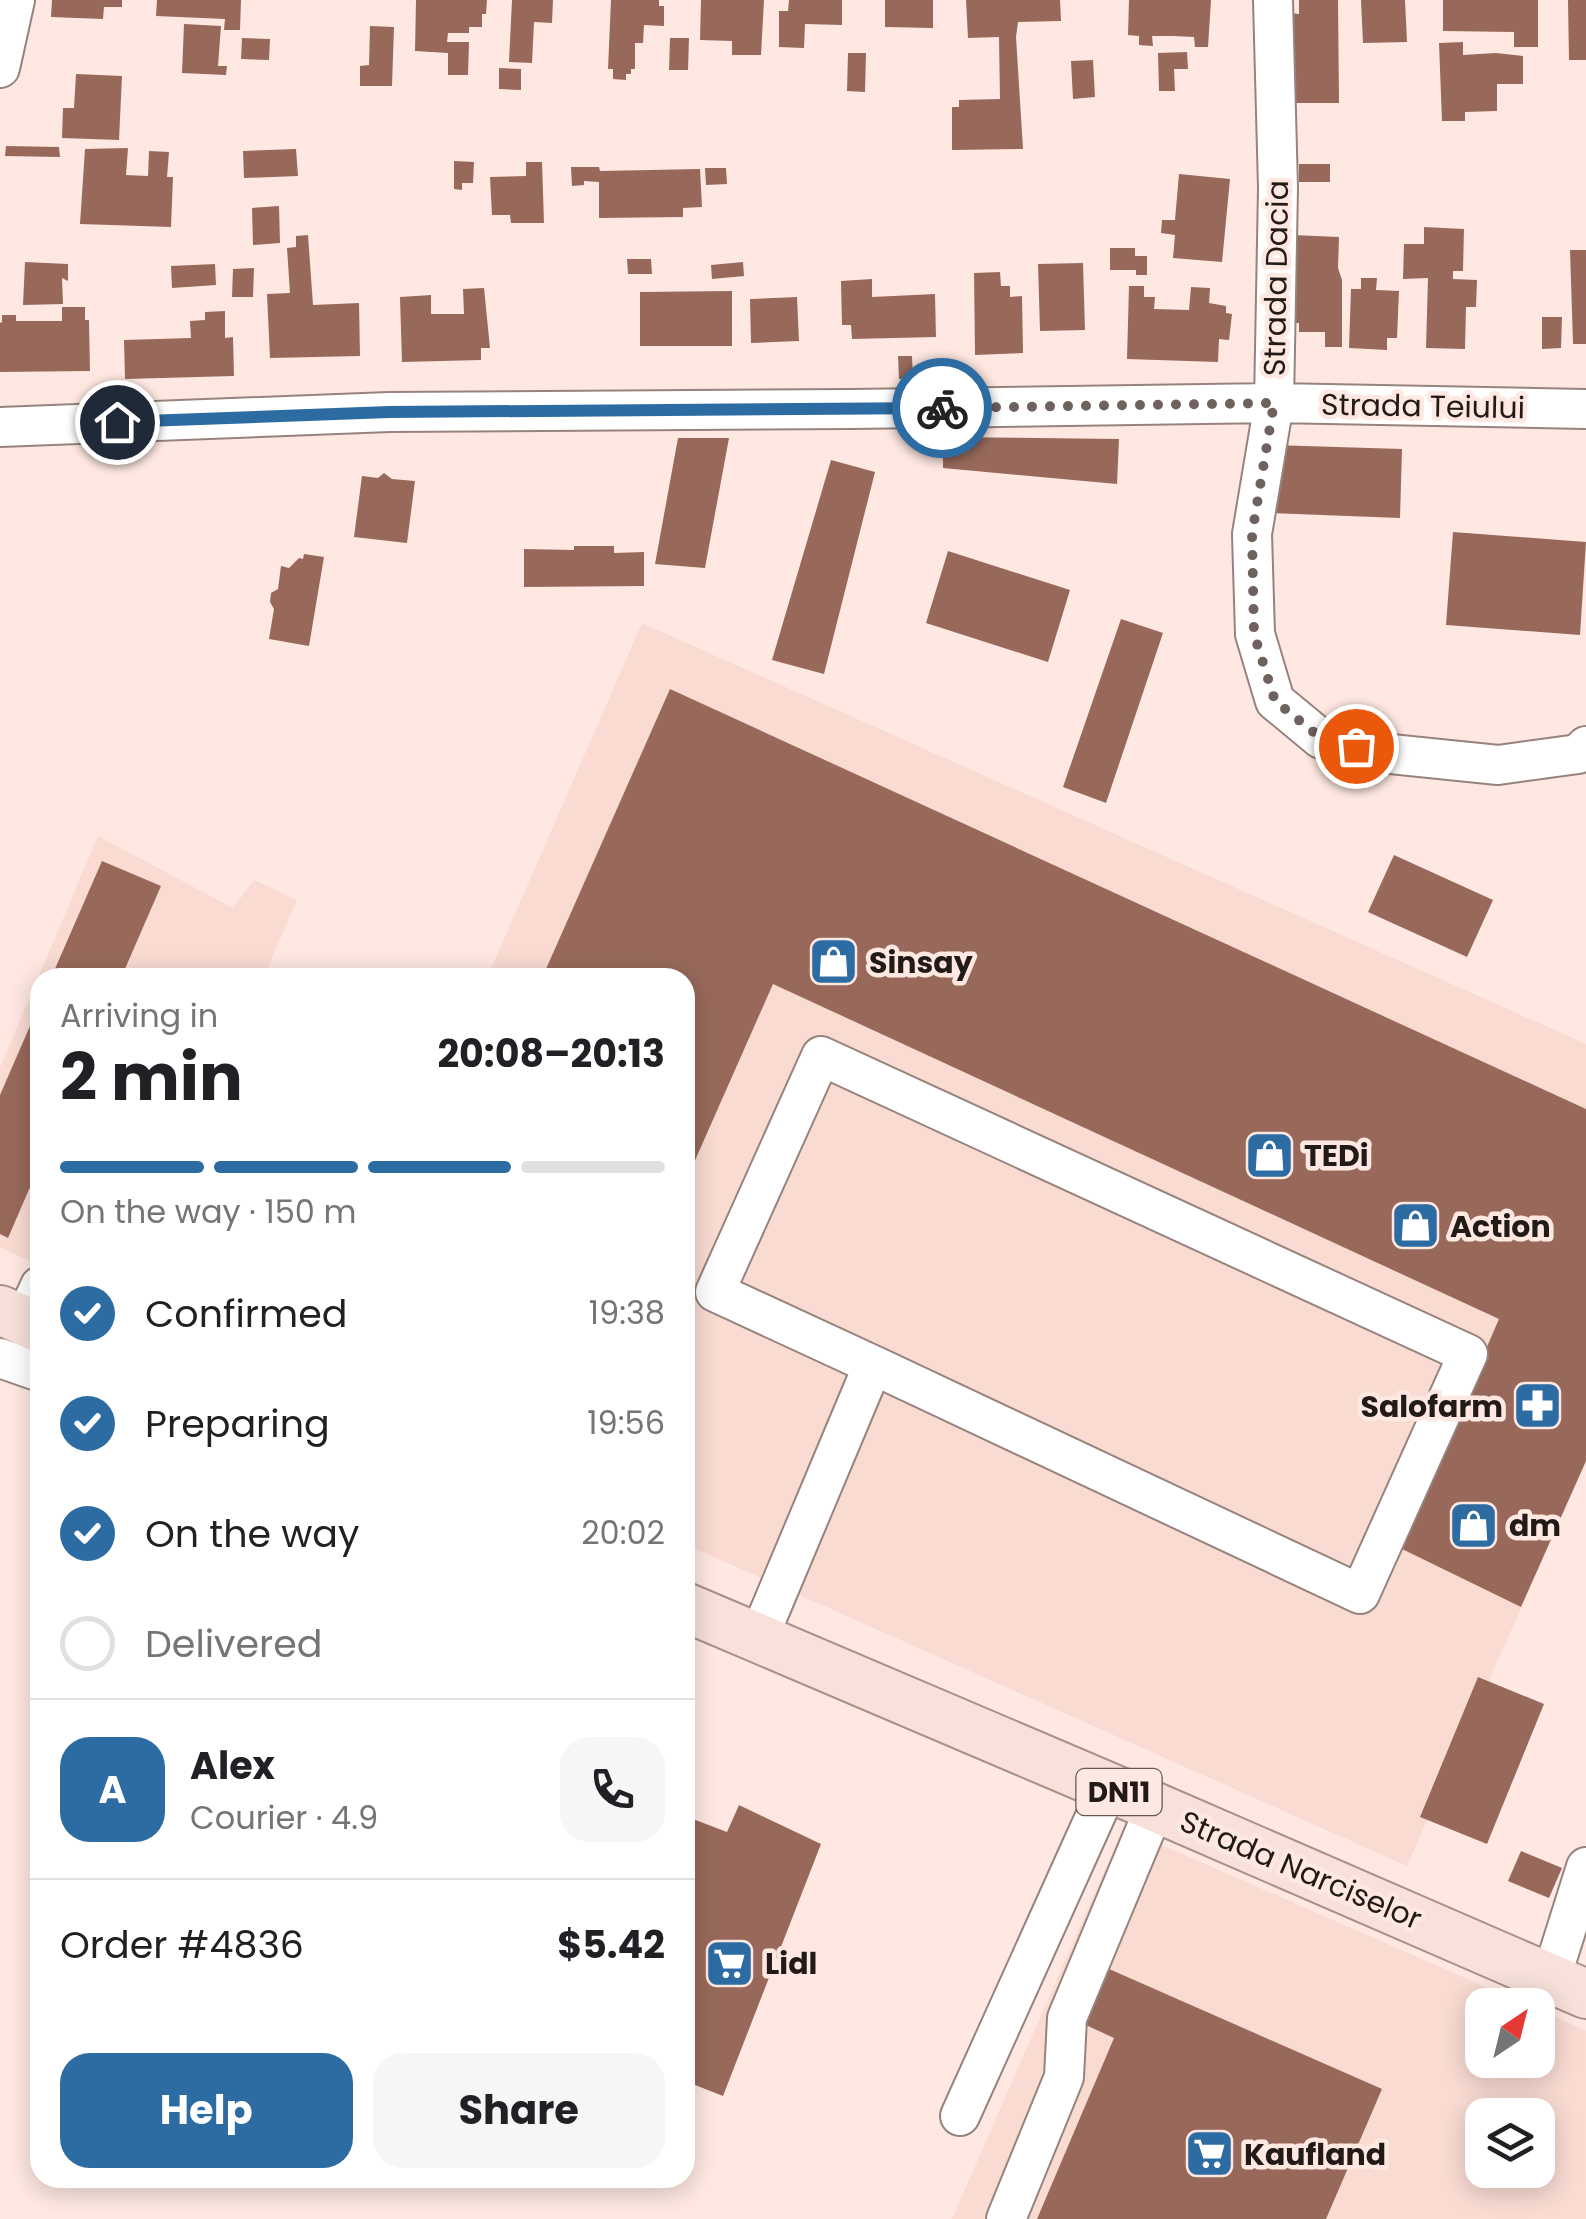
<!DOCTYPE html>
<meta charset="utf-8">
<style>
body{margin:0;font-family:Poppins,sans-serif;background:#f6f6f6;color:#202124;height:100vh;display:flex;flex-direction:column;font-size:38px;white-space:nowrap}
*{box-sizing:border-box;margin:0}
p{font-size:32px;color:#757577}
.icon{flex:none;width:55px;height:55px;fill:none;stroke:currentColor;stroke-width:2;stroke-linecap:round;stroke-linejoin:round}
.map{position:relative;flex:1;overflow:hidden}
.drawer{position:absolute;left:30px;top:968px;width:665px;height:1220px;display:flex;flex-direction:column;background:#fff;border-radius:30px;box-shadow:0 5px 25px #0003}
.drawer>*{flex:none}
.needle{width:65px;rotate:35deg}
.tools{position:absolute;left:1465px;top:1988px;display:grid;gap:20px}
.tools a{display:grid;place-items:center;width:90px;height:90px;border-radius:20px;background:#fff;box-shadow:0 5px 25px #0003;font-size:50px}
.pin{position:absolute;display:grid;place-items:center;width:85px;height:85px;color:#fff;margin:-42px;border:5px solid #fff;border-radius:50%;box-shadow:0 2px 10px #0007}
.courier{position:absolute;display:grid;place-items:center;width:100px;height:100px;margin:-50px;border:8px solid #2c6ca2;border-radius:50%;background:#fff;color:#222;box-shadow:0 2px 12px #0007}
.head em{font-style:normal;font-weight:700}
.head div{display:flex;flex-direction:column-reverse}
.head{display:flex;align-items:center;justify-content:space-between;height:170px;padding:0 30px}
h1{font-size:65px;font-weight:700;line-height:75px}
.bar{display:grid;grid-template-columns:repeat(4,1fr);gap:15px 10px;align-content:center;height:120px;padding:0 30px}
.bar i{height:12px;border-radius:8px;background:#e0e0e0}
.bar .on{background:#2c6ca2}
.bar p{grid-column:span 4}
.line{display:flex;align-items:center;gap:25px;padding:0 30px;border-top:2px solid #e0e0e0}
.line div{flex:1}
.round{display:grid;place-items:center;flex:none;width:105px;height:105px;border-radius:30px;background:#f6f6f6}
ol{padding:0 30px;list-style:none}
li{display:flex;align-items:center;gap:30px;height:110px}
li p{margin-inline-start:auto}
li .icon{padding:10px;border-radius:50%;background:#2c6ca2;color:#fff;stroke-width:4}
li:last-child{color:#757577}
li i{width:55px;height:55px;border:5px solid #e0e0e0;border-radius:50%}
.action{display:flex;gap:20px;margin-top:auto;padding:20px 30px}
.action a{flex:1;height:115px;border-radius:30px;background:#2c6ca2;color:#fff;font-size:40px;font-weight:700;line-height:115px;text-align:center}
.action a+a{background:#f6f6f6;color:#202124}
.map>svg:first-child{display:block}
.built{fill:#f9dbd2;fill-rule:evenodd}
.building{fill:#98695b}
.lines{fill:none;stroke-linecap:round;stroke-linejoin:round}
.minor-casing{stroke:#97837d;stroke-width:42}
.major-casing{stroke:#a98e86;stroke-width:52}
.minor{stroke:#fff;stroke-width:38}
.major{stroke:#f7e1da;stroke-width:48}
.done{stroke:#6e625e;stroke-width:10;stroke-dasharray:0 18}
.route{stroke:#2c6ca2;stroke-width:12}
.labels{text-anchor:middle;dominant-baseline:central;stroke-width:9;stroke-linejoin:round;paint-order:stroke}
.shield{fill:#fee8e1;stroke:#635854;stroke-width:2.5}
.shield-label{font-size:28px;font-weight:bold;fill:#211a17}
.street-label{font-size:30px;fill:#211a17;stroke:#fee8e1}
.poi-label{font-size:30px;font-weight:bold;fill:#211a17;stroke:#fee8e1;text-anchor:start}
</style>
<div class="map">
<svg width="1586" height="2219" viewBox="0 0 1586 2219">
<rect width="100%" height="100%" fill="#fee8e1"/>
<path class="built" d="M 642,623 L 1586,1044 L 1586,1461 L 1407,1866 L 685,1544 L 685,978 L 487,978 Z
M 98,836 L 233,908 L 254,880 L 297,900 L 264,977 L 40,978 L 40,1266 L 0,1247 L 0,1068 Z
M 1123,1828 L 1527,2005 L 1482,2005 L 1482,2060 L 1538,2060 L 1538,2009 L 1586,2031 L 1586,2219 L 952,2219 ZM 1482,2115 L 1538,2115 L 1538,2170 L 1482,2170 Z"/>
<path class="building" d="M 52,0 L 122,0 L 122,7 L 104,7 L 103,19 L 51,17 Z
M 157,0 L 241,0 L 240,30 L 224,30 L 225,19 L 156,16 Z
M 416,0 L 487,0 L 486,14 L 482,14 L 482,27 L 469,27 L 469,33 L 448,33 L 447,42 L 469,42 L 468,75 L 448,75 L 448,53 L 415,51 Z
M 512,0 L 553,0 L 552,23 L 534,22 L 532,63 L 509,62 Z
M 611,0 L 659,0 L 659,6 L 664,6 L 664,26 L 644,25 L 643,43 L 635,43 L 635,69 L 631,69 L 631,74 L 626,74 L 626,80 L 613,79 L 613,69 L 608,69 Z
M 701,0 L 764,0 L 761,55 L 732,55 L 732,41 L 700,40 Z
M 789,0 L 842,0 L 842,25 L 805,24 L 804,48 L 779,47 L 779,11 L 788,11 Z
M 885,0 L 933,0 L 933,28 L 885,27 Z
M 966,0 L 1060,0 L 1061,21 L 1018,22 L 1016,37 L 1023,149 L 952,150 L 952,107 L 959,107 L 959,100 L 1000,99 L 999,37 L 968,38 Z
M 1129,0 L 1211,0 L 1208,47 L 1195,47 L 1194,37 L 1173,36 L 1152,36 L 1153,46 L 1139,45 L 1139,36 L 1128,35 Z
M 1299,0 L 1338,0 L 1339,103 L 1290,103 L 1290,13 L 1299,14 Z
M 1361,0 L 1405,0 L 1407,42 L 1363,43 Z
M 1443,0 L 1538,0 L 1538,47 L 1514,47 L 1514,32 L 1443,31 Z
M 1568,0 L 1586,0 L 1586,60 L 1569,60 Z
M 184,24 L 221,26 L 218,66 L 227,66 L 226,75 L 182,73 Z
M 370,26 L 394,27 L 392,86 L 360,86 L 360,66 L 369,65 Z
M 242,38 L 270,39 L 269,60 L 241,59 Z
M 670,38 L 689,38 L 688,70 L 669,70 Z
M 1463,42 L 1463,55 L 1496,53 L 1523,56 L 1523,84 L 1497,84 L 1497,111 L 1465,112 L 1465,121 L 1442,121 L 1439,43 Z
M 1187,52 L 1188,69 L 1174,69 L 1175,91 L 1159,91 L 1158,53 Z
M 848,53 L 866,53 L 865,92 L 847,91 Z
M 1093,60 L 1095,97 L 1073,99 L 1071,61 Z
M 499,68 L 521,69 L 521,90 L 499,89 Z
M 76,74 L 122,76 L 119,140 L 62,138 L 63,108 L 74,108 Z
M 6,146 L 59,147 L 60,157 L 5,156 Z
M 128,148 L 126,175 L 148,176 L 149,151 L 169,152 L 167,177 L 173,177 L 171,227 L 80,224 L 85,149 Z
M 296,149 L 298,176 L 244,178 L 243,151 Z
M 454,161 L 474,162 L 473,183 L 462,183 L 462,190 L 454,189 Z
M 526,162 L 542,162 L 544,223 L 511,223 L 510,215 L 492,215 L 490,177 L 526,176 Z
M 1299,164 L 1330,164 L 1330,182 L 1299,182 Z
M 571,167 L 599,167 L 600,171 L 700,169 L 702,207 L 683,208 L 683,217 L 599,218 L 599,182 L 584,181 L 584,185 L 572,186 Z
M 705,168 L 726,168 L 727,184 L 706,185 Z
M 1179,174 L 1230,179 L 1222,262 L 1173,258 L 1175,235 L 1161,233 L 1162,220 L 1175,220 Z
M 279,206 L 280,243 L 253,245 L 252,208 Z
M 1424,227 L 1464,229 L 1463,271 L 1453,271 L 1453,279 L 1477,280 L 1476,307 L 1466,307 L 1465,349 L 1426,348 L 1428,278 L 1403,279 L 1404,244 L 1424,244 Z
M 308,235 L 313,305 L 359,303 L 360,356 L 270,358 L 267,294 L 290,293 L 287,248 L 296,247 L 296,236 Z
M 1292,235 L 1339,237 L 1338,268 L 1342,280 L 1342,347 L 1325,347 L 1325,332 L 1299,332 L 1299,323 L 1272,323 Z
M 1110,248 L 1135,248 L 1135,256 L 1147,256 L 1147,275 L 1136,275 L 1136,270 L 1110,270 Z
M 1570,250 L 1586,250 L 1586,344 L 1573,344 Z
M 627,259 L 651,259 L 652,274 L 628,274 Z
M 25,262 L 68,264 L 68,281 L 62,278 L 63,304 L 23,305 Z
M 743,262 L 744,276 L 712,279 L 711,265 Z
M 1083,263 L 1085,330 L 1040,331 L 1038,264 Z
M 215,264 L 216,285 L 172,288 L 171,266 Z
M 254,268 L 253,297 L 232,297 L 233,269 Z
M 1000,272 L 1001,286 L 1010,286 L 1010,297 L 1022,296 L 1023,353 L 975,355 L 974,273 Z
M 1361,278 L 1377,278 L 1376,290 L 1399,291 L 1397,338 L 1387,338 L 1387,350 L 1349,348 L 1351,289 L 1361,289 Z
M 872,279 L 872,297 L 935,294 L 936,337 L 852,339 L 851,325 L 842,325 L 841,281 Z
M 1129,286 L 1144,286 L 1144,297 L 1155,297 L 1154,309 L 1189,310 L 1191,287 L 1210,288 L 1209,303 L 1226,306 L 1226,313 L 1232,314 L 1229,340 L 1219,339 L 1218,362 L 1127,359 Z
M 484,288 L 490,348 L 481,348 L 481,360 L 402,362 L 400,297 L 431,295 L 431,314 L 464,314 L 463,289 Z
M 732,291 L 732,346 L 640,346 L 640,292 Z
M 797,297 L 799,341 L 751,343 L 750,299 Z
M 62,307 L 85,307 L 85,320 L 89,320 L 90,371 L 0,372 L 0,323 L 2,322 L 2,315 L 16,315 L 16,321 L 62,321 Z
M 225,311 L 225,338 L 233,337 L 234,376 L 125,379 L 124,340 L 191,338 L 190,321 L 205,320 L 205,312 Z
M 1542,317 L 1562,317 L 1561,348 L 1542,349 Z
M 898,356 L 912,356 L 913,379 L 899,379 Z
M 943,437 L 1119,439 L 1117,484 L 943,468 Z
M 678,438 L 729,438 L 705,568 L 655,564 Z
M 1272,445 L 1402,449 L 1400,518 L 1269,513 Z
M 831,460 L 875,472 L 824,674 L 772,660 Z
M 384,473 L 392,479 L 415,481 L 407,543 L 354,537 L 362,476 L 378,478 Z
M 1453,532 L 1586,542 L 1580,635 L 1446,625 Z
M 574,546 L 614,546 L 614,553 L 644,552 L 644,586 L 524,587 L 524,549 L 574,550 Z
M 948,551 L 1070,590 L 1048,662 L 926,623 Z
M 304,554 L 324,557 L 309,646 L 269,639 L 274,609 L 270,602 L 271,593 L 278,589 L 281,566 L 289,568 L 299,558 L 303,559 Z
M 1121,619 L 1163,633 L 1106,803 L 1063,787 Z
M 670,689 L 1586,1109 L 1586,1461 L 1521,1607 L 1400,1548 L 1499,1319 L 773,984 L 685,1183 L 685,978 L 542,978 Z
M 1394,855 L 1493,900 L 1467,957 L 1368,912 Z
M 102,861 L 161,886 L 121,978 L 51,978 Z
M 40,1003 L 40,1164 L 8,1238 L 0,1234 L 0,1095 Z
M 1478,1677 L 1544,1704 L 1487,1844 L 1420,1817 Z
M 739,1805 L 821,1844 L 723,2096 L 685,2081 L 685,1816 L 727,1832 Z
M 1521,1851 L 1562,1868 L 1549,1898 L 1508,1881 Z
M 1100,1965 L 1382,2089 L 1326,2219 L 1037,2219 L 1114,2038 L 1075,2020 Z"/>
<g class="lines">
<defs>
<path id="minor" d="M 1273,0 L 1278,188 L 1274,403 L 1252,534 L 1255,634 L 1275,701 L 1321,739 L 1391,754 L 1498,765 L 1578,754 L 1586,746
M 0,68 L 15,0
M 0,427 L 389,412 L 851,409 L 1274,403 L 1586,409
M 24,1321 L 40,1286
M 0,1358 L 40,1372
M 758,1639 L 873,1365 L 715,1292 L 821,1056 L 1468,1354 L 1360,1594 L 873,1365
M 1551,1978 L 1586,1867
M 960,2116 L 1108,1788
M 1006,2219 L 1064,2077 L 1067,2018 L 1155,1807"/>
<path id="major" d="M 0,1310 L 40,1328
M 685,1607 L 1155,1807 L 1586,1994"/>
</defs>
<use href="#minor" class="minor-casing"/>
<use href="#major" class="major-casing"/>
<use href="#minor" class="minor"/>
<use href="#major" class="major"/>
</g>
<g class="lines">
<path class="done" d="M 942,408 L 1274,403 L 1252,534 L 1254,634 L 1275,701 L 1321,738 L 1356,746"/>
<path class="route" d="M 117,422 L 389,412 L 942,408"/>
</g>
<defs>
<symbol id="shop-square" viewBox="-11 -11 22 22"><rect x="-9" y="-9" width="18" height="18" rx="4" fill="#2c6ca2" stroke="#fee8e1"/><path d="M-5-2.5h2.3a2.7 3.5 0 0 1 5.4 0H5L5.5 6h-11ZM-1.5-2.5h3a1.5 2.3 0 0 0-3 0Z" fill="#fff"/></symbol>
<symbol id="pharmacy-square" viewBox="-11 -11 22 22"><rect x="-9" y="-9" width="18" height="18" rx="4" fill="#2c6ca2" stroke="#fee8e1"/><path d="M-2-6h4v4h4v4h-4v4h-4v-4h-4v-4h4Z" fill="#fff"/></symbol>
<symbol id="supermarket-square" viewBox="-11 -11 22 22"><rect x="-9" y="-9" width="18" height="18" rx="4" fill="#2c6ca2" stroke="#fee8e1"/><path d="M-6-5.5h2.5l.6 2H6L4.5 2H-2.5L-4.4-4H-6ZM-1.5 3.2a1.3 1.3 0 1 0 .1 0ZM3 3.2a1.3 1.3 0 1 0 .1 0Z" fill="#fff"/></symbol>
</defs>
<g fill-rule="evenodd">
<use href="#shop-square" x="806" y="934" width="55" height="55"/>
<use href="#shop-square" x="1242" y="1128" width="55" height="55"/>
<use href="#shop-square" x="1388" y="1198" width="55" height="55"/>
<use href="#pharmacy-square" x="1510" y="1378" width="55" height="55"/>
<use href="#shop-square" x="1446" y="1498" width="55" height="55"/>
<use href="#supermarket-square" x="702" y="1936" width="55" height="55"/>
<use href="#supermarket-square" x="1182" y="2126" width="55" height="55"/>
</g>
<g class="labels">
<rect class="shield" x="1076.5" y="1769" width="85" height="46" rx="8"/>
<g class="shield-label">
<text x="1119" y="1792">DN11</text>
</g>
<g class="street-label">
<text transform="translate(1276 278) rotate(-89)">Strada Dacia</text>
<text transform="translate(1423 406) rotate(1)">Strada Teiului</text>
<text transform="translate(1301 1870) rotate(23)">Strada Narciselor</text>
</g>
<g class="poi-label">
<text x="869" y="962">Sinsay</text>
<text x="1304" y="1155">TEDi</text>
<text x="1450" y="1226">Action</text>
<text x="1503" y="1406" text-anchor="end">Salofarm</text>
<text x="1509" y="1525">dm</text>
<text x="765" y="1963">Lidl</text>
<text x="1244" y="2154">Kaufland</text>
</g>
</g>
</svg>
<div class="tools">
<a><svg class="needle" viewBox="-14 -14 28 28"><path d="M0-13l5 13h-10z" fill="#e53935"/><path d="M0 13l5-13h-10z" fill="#757577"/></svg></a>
<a><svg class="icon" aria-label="layers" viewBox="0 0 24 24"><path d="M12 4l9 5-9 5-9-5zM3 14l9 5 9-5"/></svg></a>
</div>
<div class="pin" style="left:1356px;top:746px;background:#ea580c"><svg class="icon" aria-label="bag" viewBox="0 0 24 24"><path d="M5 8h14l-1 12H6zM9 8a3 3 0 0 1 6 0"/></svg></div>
<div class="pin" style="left:117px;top:422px;background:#1f2937"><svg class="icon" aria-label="home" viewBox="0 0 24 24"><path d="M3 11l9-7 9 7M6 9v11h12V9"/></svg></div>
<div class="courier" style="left:942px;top:408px"><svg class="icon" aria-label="bike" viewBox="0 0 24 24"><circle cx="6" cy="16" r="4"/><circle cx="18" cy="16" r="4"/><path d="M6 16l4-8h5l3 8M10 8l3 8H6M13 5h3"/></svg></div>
<section class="drawer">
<div class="head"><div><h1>2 min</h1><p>Arriving in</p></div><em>20:08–20:13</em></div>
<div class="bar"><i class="on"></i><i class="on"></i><i class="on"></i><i></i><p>On the way · 150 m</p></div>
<ol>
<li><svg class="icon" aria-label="check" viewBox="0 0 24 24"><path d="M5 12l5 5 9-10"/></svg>Confirmed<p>19:38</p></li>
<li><svg class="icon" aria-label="check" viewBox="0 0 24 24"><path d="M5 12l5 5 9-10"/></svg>Preparing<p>19:56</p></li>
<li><svg class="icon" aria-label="check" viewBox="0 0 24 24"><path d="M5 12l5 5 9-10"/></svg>On the way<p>20:02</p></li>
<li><i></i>Delivered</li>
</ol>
<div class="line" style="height:180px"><b class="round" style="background:#2c6ca2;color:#fff">A</b><div><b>Alex</b><p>Courier · 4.9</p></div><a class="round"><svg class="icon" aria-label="phone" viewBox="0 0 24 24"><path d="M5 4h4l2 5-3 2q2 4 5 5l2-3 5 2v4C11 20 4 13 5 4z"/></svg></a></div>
<div class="line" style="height:130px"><div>Order #4836</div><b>$5.42</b></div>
<div class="action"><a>Help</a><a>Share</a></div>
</section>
</div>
